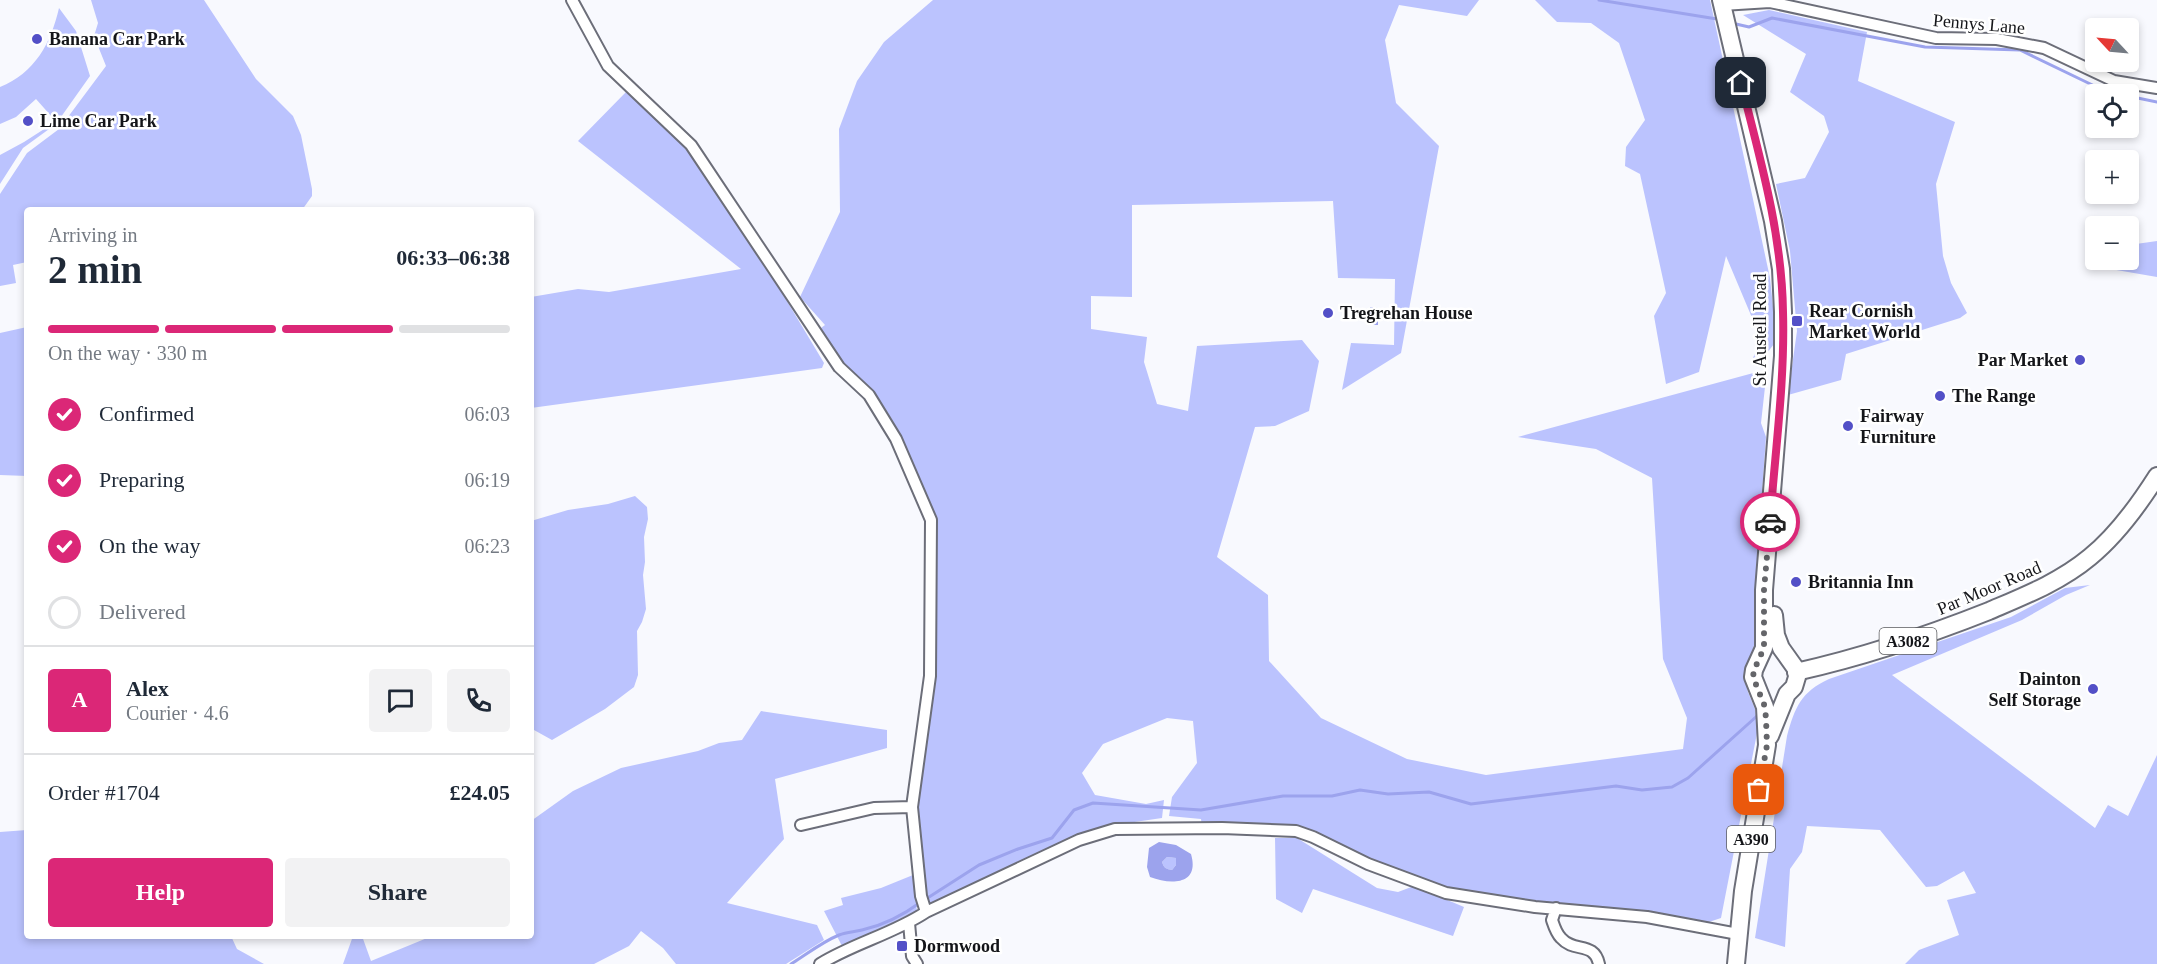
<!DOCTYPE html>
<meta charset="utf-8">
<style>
body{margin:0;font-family:"Times New Roman",serif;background:#f2f2f3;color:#1f2937;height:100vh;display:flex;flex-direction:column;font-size:22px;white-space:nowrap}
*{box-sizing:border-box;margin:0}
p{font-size:20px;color:#747a83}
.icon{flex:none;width:33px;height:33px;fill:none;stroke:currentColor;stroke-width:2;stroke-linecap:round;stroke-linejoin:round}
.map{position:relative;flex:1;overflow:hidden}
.side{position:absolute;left:24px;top:207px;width:510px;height:732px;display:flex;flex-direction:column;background:#fff;border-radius:6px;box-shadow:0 3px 9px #0003}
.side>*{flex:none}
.needle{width:39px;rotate:296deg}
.controls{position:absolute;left:2085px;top:18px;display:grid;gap:12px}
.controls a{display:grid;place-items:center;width:54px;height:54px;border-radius:6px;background:#fff;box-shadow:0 3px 9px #0003;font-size:30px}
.pin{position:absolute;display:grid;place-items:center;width:51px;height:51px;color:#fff;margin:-26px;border-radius:12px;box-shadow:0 3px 9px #0006}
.courier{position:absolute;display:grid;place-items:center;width:60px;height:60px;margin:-30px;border:4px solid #db2777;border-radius:50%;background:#fff;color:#222;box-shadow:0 2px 8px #0007}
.head em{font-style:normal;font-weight:700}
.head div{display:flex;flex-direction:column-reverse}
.head{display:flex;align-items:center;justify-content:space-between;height:102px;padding:0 24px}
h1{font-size:39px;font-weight:700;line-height:45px}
.bar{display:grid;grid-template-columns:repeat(4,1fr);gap:9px 6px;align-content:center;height:72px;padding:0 24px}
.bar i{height:8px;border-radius:4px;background:#e0e1e3}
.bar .active{background:#db2777}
.bar p{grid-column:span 4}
.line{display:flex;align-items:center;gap:15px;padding:0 24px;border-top:2px solid #e0e1e3}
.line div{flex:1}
.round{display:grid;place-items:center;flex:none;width:63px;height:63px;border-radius:6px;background:#f2f2f3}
ol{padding:0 24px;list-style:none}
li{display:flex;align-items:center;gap:18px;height:66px}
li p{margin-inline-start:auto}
li .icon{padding:6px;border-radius:50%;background:#db2777;color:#fff;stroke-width:4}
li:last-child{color:#747a83}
li i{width:33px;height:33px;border:3px solid #e0e1e3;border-radius:50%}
.primary-button{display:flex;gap:12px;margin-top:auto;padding:12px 24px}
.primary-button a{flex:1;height:69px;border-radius:6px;background:#db2777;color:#fff;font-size:24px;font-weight:700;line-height:69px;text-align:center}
.primary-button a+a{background:#f2f2f3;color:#1f2937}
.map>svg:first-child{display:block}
.green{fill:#bbc3fe}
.water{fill:#9ca3ed;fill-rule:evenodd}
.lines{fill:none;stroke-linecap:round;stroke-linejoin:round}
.stream{stroke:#9ca3ed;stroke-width:3}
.minor-casing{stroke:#6c6e79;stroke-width:14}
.primary-casing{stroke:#6c6e79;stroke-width:20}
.trunk-casing{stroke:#6c6e79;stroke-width:20}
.minor{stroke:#fff;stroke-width:10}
.primary{stroke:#fff;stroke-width:16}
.trunk{stroke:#fff;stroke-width:16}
.done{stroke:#646569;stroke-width:6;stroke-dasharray:0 10.8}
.route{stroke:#db2777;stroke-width:8}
.poi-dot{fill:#5350c7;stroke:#fff;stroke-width:2}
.labels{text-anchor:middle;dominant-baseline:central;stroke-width:5;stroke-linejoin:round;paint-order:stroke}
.shield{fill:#fff;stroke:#5a5b5e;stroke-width:1.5}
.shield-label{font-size:16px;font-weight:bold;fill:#141519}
.street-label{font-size:18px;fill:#141519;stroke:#fff}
.poi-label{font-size:18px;font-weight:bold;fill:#141519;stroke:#fff;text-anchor:start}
</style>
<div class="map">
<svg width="2157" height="964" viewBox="0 0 2157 964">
<rect width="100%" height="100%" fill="#f8f9fe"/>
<path class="green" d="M 91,0 L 204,0 L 256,79 L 293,116 L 301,135 L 312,189 L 312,196 L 302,210 L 27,210 L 27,262 L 13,265 L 16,283 L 0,286 L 0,194 L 27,153 L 59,129 L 106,66 L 94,36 L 98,23 Z
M 933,0 L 1479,0 L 1467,16 L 1399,5 L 1385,40 L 1396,103 L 1439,146 L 1401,353 L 1342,390 L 1351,343 L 1394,345 L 1395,279 L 1338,278 L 1333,201 L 1132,205 L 1132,297 L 1091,296 L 1091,329 L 1147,337 L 1144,362 L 1157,404 L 1188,411 L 1197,346 L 1302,340 L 1319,361 L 1309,411 L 1275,426 L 1255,427 L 1217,557 L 1268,595 L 1269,661 L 1321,718 L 1407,759 L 1486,775 L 1683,749 L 1687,718 L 1663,659 L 1652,478 L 1596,449 L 1518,437 L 1757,372 L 1766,378 L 1761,423 L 1766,437 L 1756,578 L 1758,631 L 1745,678 L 1748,692 L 1755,709 L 1758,728 L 1721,918 L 1709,922 L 1647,917 L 1446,893 L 1296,831 L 1202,827 L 1201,819 L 1169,816 L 1172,797 L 1197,763 L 1193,721 L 1167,718 L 1103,744 L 1082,773 L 1095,795 L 1146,804 L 1164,800 L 1162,818 L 1114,825 L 928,904 L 918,811 L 930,676 L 934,520 L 894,423 L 880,401 L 850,373 L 821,328 L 825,325 L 800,297 L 840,212 L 839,129 L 857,81 L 884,42 Z
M 1535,0 L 1710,0 L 1770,278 L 1775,326 L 1774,344 L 1767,353 L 1753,358 L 1761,339 L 1726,256 L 1699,372 L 1666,384 L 1654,316 L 1666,293 L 1640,174 L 1625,166 L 1626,147 L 1645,120 L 1619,43 L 1591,23 L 1557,22 Z
M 59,8 L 76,31 L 90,76 L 56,124 L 23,148 L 0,184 L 0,155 L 24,142 L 52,124 L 52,117 L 36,99 L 16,117 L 0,124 L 0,87 C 35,73 51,43 59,8 Z
M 1769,10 L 1867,32 L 1858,81 L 1955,122 L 1936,184 L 1943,256 L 1951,283 L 1967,313 L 1960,318 L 1846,354 L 1841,380 L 1788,395 L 1797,331 L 1790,251 L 1776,184 L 1805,178 L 1829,132 L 1824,116 L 1790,92 L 1806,54 L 1743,15 Z
M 626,92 L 688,147 L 766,266 L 824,363 L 822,368 L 531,408 L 531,297 L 578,289 L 609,292 L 741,269 L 578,141 Z
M 2157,241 L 2157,277 L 2099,267 L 2098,260 L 2128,260 L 2129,245 Z
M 27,327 L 27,476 L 0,475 L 0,333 Z
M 635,496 L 647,507 L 648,519 L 644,537 L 645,562 L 643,575 L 646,609 L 642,622 L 637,631 L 638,675 L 634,687 L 605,709 L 552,740 L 534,730 L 531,724 L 531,521 L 568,510 L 608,504 Z
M 2090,585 L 2066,595 L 2022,620 L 1892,675 L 2095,828 L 2108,805 L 2128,816 L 2157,755 L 2157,964 L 1905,964 L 1919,950 L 1959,935 L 1947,900 L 1976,893 L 1964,871 L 1937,886 L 1926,887 L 1880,830 L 1807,826 L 1802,852 L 1790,869 L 1785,947 L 1755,938 L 1787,736 C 1795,707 1801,692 1829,679 L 2011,617 L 2065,588 Z
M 761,711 L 887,730 L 887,748 L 775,779 L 784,839 L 727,903 L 817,925 L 824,940 L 786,964 L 676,964 L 663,948 L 641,931 L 629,946 L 594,964 L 343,964 L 353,936 L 362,936 L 371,961 L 432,936 L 531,936 L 531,821 L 573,791 L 621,768 L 698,751 L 719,743 L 742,740 Z
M 27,830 L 27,936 L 231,936 L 237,949 L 264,964 L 0,964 L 0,832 Z
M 1275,838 L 1297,838 L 1377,888 L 1398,892 L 1414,886 L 1464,907 L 1453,936 L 1313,889 L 1302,913 L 1276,899 Z
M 1167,857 L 1176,858 L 1176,865 L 1172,870 C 1166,869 1164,868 1162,862 Z
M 913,875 L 917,912 L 891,927 L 862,936 L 842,946 L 824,911 L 843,905 L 841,898 L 881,888 Z"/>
<path class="water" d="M 1370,307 L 1378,308 L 1378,325 L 1369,325 L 1367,313 L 1370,313 Z
M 1159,842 L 1176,845 L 1191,854 C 1200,885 1171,885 1150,877 L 1147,867 L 1149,848 ZM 1167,857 L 1176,858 L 1176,865 L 1172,870 C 1166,869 1164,868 1162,862 Z"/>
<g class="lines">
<path class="stream" d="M 1599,0 L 1717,19
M 1736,24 L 1749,27 L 1772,18 L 1925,47 L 2020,50 L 2109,93 L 2119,94
M 2128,96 L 2157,102
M 926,899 L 979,865 L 1018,849 L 1052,838 L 1074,810 L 1093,803 L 1201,810 L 1283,796 L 1332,796 L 1360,790 L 1388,794 L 1429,792 L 1471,804 L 1616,786 L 1642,790 L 1672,787 L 1688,778 L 1757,716
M 791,964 C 807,954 822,942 839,935 C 847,932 854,932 862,930 C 885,925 902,916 921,902"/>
<defs>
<path id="minor" d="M 572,0 L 608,66 L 691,145 L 839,367 L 869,395 L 896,439 L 931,520 L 930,676 L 912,807 L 921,896 L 926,912
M 1722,5 L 1770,2 L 1936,38 L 1997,39 L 2044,48 L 2114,81 L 2157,88
M 801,825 L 874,808 L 912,807
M 1556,908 L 1552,920 C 1554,926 1556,933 1561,938 C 1574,953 1594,941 1599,964
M 909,923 L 912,956 L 917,964
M 820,964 C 854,943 893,934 926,912 L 1079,840 L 1115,829 L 1222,828 L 1296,831 L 1313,837 L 1368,864 L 1446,893 L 1535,907 L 1647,917 L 1738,934"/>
<path id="primary" d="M 1796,672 C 1863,657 1926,636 1989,611 C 2024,596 2060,582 2090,557 C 2117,535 2138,506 2157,476"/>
<path id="trunk" d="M 1721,0 L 1773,221 L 1781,269 L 1783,312 L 1783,356 L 1764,590 L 1764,648 L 1754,670 L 1753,677 L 1765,707 L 1767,745 L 1743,891 L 1736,964
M 1770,736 L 1787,694 L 1794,687 L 1797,677 L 1796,669 L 1781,648 L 1776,635 L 1774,615"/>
</defs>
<use href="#minor" class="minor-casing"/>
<use href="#primary" class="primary-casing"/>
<use href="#trunk" class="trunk-casing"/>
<use href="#minor" class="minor"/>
<use href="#primary" class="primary"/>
<use href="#trunk" class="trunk"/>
</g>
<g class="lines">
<path class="done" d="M 1759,790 L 1767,745 L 1766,719 L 1765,707 L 1753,677 L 1754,670 L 1764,648 L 1764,590 L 1770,522"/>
<path class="route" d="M 1741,83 C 1760,158 1782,234 1783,312 C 1785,381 1775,452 1770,522"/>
</g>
<g class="poi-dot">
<circle cx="37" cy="39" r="6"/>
<circle cx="28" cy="121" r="6"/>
<circle cx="1328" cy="313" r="6"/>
<rect x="1791" y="315" width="12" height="12" rx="3"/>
<circle cx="2080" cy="360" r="6"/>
<circle cx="1940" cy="396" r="6"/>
<circle cx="1848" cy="426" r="6"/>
<circle cx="1796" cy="582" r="6"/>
<circle cx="2093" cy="689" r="6"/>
<rect x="896" y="940" width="12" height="12" rx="3"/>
</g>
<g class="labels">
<g class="shield">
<rect x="1879.5" y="628" width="57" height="26" rx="4.5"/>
<rect x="1727" y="826" width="48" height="26" rx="4.5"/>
</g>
<g class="shield-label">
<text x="1908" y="641">A3082</text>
<text x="1751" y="839">A390</text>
</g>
<g class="street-label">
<text transform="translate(1979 24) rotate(5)">Pennys Lane</text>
<text transform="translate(1760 330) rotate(-90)">St Austell Road</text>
<text transform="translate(1989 588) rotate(-23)">Par Moor Road</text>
</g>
<g class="poi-label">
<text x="49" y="39">Banana Car Park</text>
<text x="40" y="121">Lime Car Park</text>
<text x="1809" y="311">Rear Cornish<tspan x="1809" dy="21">Market World</tspan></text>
<text x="1340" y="313">Tregrehan House</text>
<text x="2068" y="360" text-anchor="end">Par Market</text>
<text x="1952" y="396">The Range</text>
<text x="1860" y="416">Fairway<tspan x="1860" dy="21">Furniture</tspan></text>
<text x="1808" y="582">Britannia Inn</text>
<text x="2081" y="679" text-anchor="end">Dainton<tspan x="2081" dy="21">Self Storage</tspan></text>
<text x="914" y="946">Dormwood</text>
</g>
</g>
</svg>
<div class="controls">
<a><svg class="needle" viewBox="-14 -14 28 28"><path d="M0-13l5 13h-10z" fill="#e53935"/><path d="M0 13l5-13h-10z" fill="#747a83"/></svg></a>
<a><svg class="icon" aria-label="locate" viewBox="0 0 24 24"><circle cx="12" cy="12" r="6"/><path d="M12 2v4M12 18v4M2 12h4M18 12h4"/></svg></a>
<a>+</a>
<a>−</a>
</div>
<div class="pin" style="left:1759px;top:790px;background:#ea580c"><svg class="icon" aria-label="bag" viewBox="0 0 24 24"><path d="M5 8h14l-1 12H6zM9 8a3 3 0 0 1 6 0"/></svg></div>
<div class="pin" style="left:1741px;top:83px;background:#1f2937"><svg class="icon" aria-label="home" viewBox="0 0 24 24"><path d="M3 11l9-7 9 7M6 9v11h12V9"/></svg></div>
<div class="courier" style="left:1770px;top:522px"><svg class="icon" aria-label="car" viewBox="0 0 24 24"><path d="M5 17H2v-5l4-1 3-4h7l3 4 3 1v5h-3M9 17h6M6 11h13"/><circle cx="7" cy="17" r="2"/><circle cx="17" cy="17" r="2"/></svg></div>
<section class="side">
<div class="head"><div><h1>2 min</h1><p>Arriving in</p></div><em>06:33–06:38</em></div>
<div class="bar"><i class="active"></i><i class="active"></i><i class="active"></i><i></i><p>On the way · 330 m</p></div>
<ol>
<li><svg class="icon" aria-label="check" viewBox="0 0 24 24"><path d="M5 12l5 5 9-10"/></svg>Confirmed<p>06:03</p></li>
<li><svg class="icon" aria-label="check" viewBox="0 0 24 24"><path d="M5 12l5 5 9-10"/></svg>Preparing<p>06:19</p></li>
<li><svg class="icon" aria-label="check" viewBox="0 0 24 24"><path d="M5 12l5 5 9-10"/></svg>On the way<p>06:23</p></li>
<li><i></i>Delivered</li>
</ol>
<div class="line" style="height:108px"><b class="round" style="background:#db2777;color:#fff">A</b><div><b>Alex</b><p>Courier · 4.6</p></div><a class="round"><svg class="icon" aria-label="chat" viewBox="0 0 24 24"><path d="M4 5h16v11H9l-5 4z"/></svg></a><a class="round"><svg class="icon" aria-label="phone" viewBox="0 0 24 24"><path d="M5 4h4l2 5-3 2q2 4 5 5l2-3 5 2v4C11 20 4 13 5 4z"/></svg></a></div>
<div class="line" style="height:78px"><div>Order #1704</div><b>£24.05</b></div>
<div class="primary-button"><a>Help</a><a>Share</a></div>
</section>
</div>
